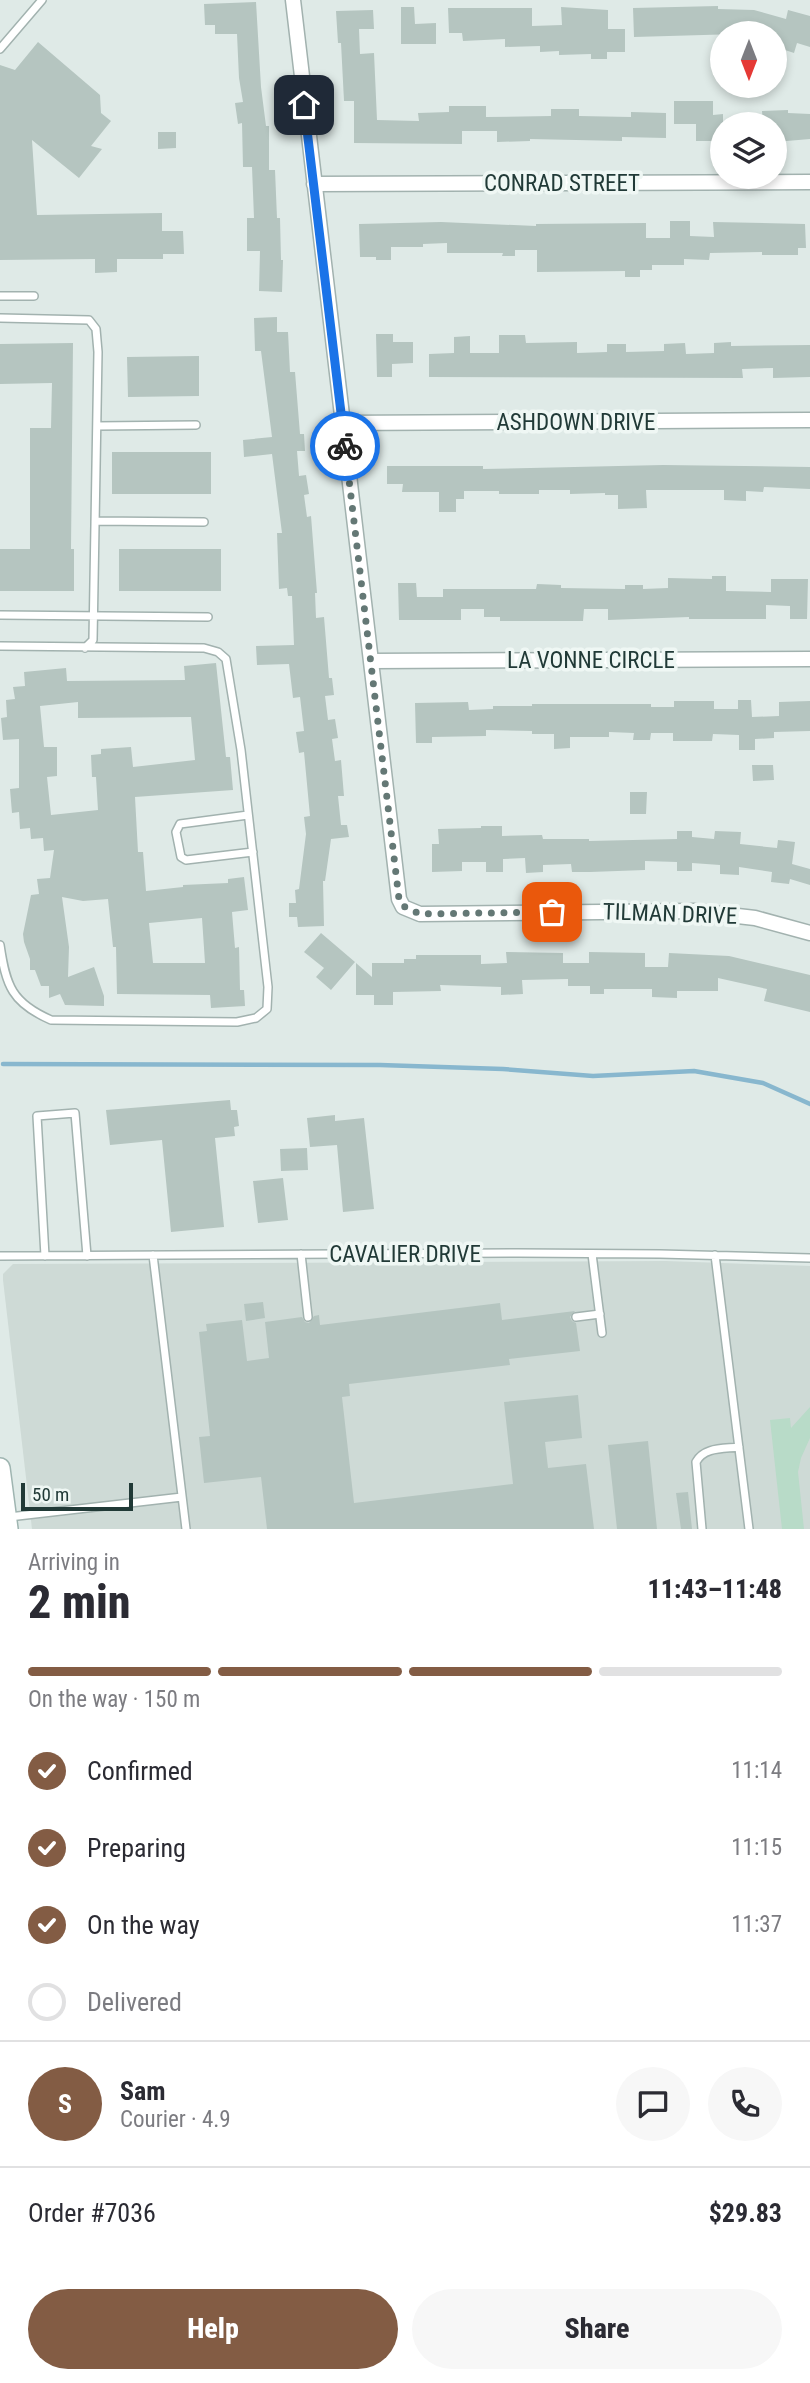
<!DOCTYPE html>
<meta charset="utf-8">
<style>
body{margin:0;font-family:"Roboto Condensed",sans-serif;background:#f7f7f7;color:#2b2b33;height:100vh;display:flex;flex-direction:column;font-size:26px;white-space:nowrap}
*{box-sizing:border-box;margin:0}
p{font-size:23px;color:#7c7c81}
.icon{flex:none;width:38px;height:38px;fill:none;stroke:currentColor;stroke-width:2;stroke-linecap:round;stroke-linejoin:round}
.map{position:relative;height:1529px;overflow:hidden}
.drawer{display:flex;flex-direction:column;background:#fff;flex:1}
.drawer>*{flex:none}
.needle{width:46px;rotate:180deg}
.controls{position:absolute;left:710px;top:21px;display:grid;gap:14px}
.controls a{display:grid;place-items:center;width:77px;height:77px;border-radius:50%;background:#fff;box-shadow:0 4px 10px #0003;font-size:35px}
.scale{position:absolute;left:21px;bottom:18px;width:112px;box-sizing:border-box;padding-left:7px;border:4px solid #213a37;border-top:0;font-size:19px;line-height:24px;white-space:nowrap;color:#213a37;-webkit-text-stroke:5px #eff7f4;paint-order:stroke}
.pin{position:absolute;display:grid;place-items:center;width:60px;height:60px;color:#fff;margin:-30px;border-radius:14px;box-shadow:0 4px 10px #0006}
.courier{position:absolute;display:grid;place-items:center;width:70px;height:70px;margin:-35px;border:5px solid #1a73e8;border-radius:50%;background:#fff;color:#222;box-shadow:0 2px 9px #0007}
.headline em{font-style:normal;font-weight:800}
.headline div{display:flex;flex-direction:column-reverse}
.headline{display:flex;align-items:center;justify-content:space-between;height:119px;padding:0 28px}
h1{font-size:46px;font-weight:800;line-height:52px}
.bar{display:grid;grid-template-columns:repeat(4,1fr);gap:10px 7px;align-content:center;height:84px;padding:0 28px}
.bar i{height:9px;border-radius:5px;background:#e1e1e2}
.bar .on{background:#835c44}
.bar p{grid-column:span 4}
.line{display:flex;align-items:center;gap:18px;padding:0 28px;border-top:2px solid #e1e1e2}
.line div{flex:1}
.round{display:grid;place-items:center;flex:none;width:74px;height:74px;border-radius:37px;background:#f7f7f7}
ol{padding:0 28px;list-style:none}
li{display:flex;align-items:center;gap:21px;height:77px}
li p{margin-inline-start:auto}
li .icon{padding:7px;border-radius:50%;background:#835c44;color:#fff;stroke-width:4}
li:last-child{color:#7c7c81}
li i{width:38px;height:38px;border:4px solid #e1e1e2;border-radius:50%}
.action{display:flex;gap:14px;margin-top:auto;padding:14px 28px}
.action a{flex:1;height:80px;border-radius:42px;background:#835c44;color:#fff;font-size:28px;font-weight:800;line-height:80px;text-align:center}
.action a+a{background:#f7f7f7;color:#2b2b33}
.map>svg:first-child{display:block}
.built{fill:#cedad6}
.green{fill:#b8dbc8}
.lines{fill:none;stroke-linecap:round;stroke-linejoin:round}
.stream{stroke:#88b7ce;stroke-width:4.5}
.building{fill:#b5c5c0;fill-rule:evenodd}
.lane-casing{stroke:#a2b2af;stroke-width:10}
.street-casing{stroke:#a2b2af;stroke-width:17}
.secondary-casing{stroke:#9fb5b1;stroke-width:22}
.lane{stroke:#fff;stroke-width:7}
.street{stroke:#fff;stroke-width:14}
.secondary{stroke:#fff;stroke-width:19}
.done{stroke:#647875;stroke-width:7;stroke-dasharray:0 12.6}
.route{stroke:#1a73e8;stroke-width:9}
.labels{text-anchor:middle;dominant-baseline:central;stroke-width:7;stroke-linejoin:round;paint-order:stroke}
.street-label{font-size:23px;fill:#213a37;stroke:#eff7f4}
</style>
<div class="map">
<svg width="810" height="1529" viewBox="0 0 810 1529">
<rect width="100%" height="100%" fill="#dfeae7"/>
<path class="built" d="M 666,1261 L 810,1266 L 810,1529 L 32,1529 L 3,1280 L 3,1274 L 13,1264 Z"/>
<path class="green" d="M 810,1407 L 810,1438 L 801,1458 L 798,1472 L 804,1529 L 782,1529 L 770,1420 L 790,1418 L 791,1428 Z"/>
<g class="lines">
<path class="stream" d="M 3,1064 L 380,1065 L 503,1069 L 593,1076 L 694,1071 L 763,1083 L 810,1104"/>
</g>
<path class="building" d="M 256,2 L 261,87 L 266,126 L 269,126 L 269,170 L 275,170 L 277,218 L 280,218 L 281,260 L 283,260 L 282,292 L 259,291 L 260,251 L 247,251 L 247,218 L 254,218 L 252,167 L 243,167 L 242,123 L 238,124 L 235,103 L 243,102 L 239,78 L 237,34 L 215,34 L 215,25 L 205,25 L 204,4 Z
M 718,6 L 718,9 L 754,10 L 786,19 L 788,10 L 810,16 L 810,47 L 797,43 L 794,53 L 785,50 L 780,73 L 775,73 L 775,33 L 634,37 L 633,8 Z
M 401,7 L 414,7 L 415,24 L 436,23 L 436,44 L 401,44 Z
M 561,7 L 608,10 L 608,29 L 625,29 L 625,52 L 607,52 L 607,59 L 591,59 L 591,54 L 559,55 L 559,51 L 540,52 L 540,46 L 505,47 L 505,39 L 463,41 L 462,33 L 449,33 L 448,8 L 532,8 L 532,26 L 562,25 Z
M 373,10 L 374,29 L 359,29 L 360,54 L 374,53 L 377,120 L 419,121 L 418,113 L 449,112 L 449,106 L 486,106 L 486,117 L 551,116 L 551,109 L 579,109 L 579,116 L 631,117 L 631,112 L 666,113 L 666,138 L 622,137 L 622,141 L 530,139 L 530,141 L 497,142 L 497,131 L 462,131 L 462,144 L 354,143 L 354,101 L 344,101 L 341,43 L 338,43 L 336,11 Z
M 38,42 L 100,95 L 101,113 L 111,121 L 91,146 L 102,149 L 79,178 L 32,140 L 37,215 L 162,213 L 162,231 L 183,231 L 184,254 L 163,254 L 163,259 L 117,259 L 117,272 L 95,273 L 95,259 L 0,260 L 0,65 L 15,70 Z
M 674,101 L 713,101 L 713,115 L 723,114 L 723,141 L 696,141 L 696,124 L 674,124 Z
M 788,110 L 788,113 L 810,114 L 810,139 L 775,142 L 775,124 L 763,124 L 762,111 Z
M 158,132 L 176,132 L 176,148 L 158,149 Z
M 670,221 L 690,221 L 690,236 L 714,237 L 713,222 L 805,224 L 806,248 L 798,248 L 798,255 L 762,255 L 762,252 L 710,253 L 709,260 L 684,259 L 684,265 L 652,265 L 652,270 L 640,270 L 640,277 L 625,277 L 625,271 L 537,272 L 537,250 L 515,250 L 515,256 L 502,256 L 503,253 L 447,253 L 447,243 L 423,244 L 423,247 L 391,247 L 391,260 L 376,260 L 376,257 L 360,257 L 359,224 L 441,222 L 536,226 L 536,224 L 646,223 L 646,238 L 670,238 Z
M 277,317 L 277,332 L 288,332 L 290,372 L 295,372 L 300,434 L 304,434 L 305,451 L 297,451 L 299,476 L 306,475 L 309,494 L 304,495 L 307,517 L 311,516 L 317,593 L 315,593 L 316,618 L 324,617 L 329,678 L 332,678 L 334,695 L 325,696 L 328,720 L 335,719 L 338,738 L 332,739 L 335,761 L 341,760 L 344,796 L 338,796 L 341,825 L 347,825 L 349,837 L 331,839 L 325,881 L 323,881 L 324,926 L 298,927 L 297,917 L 289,917 L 289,903 L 296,903 L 295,890 L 299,889 L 306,834 L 304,817 L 310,816 L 304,752 L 299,753 L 296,732 L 304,731 L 300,697 L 293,698 L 289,664 L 257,665 L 256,646 L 294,645 L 292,596 L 288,596 L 287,588 L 279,589 L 277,533 L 282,533 L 272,454 L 244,457 L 243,440 L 272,437 L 261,351 L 255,351 L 254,318 Z
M 376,334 L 393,334 L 393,342 L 413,342 L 413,363 L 392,364 L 392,377 L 377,377 Z
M 499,335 L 525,335 L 526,343 L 577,342 L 577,353 L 607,352 L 607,344 L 626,344 L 626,352 L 664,351 L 664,344 L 685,343 L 686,354 L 714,353 L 714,343 L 731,342 L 731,346 L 810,345 L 810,377 L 773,378 L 773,368 L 742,369 L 743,378 L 429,377 L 429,354 L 454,353 L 454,337 L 470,336 L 470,353 L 499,353 Z
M 73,343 L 71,549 L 74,549 L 74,591 L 0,591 L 0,549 L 30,549 L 30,428 L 51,428 L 52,383 L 0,384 L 0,344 Z
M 199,356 L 199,396 L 128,397 L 127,357 Z
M 112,452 L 211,452 L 211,494 L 112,494 Z
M 663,465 L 810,467 L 810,489 L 764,487 L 763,492 L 746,491 L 746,501 L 724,500 L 724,490 L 646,490 L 647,508 L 618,509 L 618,495 L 605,495 L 605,493 L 570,494 L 570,490 L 539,490 L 539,494 L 499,494 L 499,491 L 464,491 L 464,499 L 456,499 L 456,512 L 439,512 L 439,492 L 402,492 L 403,484 L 387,484 L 387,466 L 483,466 L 483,469 Z
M 119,549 L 221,549 L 221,591 L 119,591 Z
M 712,576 L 726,576 L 726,591 L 771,592 L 771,579 L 808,579 L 807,619 L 790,619 L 790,606 L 766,605 L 766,619 L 689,619 L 689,617 L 608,620 L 608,609 L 584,609 L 583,621 L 500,621 L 500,617 L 484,617 L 484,609 L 461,609 L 461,620 L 399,620 L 398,583 L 416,583 L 417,597 L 443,597 L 443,589 L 536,589 L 537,584 L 561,585 L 561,588 L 625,589 L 625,585 L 643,585 L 643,589 L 668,588 L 668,578 L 712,579 Z
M 216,663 L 226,757 L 230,757 L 233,790 L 135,797 L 138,852 L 143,852 L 146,891 L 183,887 L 183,885 L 228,883 L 228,879 L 244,877 L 248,910 L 232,912 L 235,948 L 239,947 L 240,990 L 244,990 L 245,1006 L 211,1008 L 210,995 L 117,994 L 116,947 L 113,947 L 108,899 L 83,901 L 62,897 L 69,947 L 68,977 L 94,967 L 104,996 L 104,1006 L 65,1005 L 60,994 L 49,998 L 49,986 L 41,986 L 35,970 L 30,970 L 30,959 L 24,942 L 23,934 L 31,895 L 39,894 L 37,879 L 50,878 L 54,850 L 44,851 L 43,838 L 31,839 L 30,828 L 20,829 L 19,812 L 12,813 L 10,789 L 19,788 L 19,739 L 3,740 L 1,718 L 7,717 L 6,700 L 15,699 L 13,687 L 25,686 L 24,672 L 66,668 L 67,681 L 185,680 L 184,666 ZM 78,702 L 78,718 L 191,717 L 195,760 L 133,767 L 131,747 L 101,749 L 101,754 L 91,755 L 92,777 L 96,777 L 98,810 L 51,815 L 47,777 L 57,776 L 57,747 L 44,747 L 40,706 ZM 202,918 L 205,963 L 153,963 L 149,923 Z
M 738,700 L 751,700 L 752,717 L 779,716 L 779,702 L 810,701 L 810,731 L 774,732 L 774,738 L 755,739 L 755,750 L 739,750 L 739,735 L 713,734 L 712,741 L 673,741 L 673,733 L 651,733 L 650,740 L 633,740 L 634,733 L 609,732 L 609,737 L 570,737 L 570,748 L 554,749 L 554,734 L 532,734 L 532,731 L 486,730 L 486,736 L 432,737 L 432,743 L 416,743 L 415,703 L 468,702 L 469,710 L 493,709 L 493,706 L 532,706 L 532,704 L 651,704 L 651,707 L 674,707 L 674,701 L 714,701 L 714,709 L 738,709 Z
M 752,765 L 773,765 L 774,780 L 753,781 Z
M 630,792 L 647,792 L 646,814 L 630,814 Z
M 481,826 L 502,826 L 502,836 L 542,835 L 543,839 L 589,839 L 589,841 L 677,839 L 677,831 L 692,831 L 692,837 L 714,839 L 715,831 L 741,832 L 740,844 L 777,848 L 778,840 L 795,842 L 792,864 L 810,869 L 810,885 L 790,879 L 789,884 L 771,882 L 772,872 L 739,867 L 739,875 L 720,874 L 720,865 L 692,863 L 692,871 L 677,871 L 677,862 L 645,861 L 645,870 L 590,872 L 572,872 L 571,864 L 543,865 L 543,872 L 526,873 L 525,858 L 503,859 L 503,872 L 486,872 L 486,862 L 462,862 L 462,871 L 432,872 L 432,844 L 439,844 L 438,829 L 481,828 Z
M 321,933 L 355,962 L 331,990 L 316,977 L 324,968 L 304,952 Z
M 506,952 L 563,953 L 563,963 L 589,963 L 589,952 L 645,953 L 645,967 L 668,967 L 669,953 L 729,956 L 810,975 L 810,1012 L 764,1001 L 767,989 L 718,978 L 718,991 L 677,991 L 677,998 L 652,997 L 652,989 L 604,989 L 604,994 L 590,994 L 590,986 L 568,986 L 568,979 L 522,980 L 523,994 L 501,995 L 501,987 L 440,985 L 441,991 L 393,992 L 393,1005 L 374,1005 L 374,995 L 356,995 L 356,963 L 372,977 L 372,963 L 404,963 L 404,959 L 416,959 L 416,955 L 481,955 L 481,964 L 507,963 Z
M 230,1100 L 231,1110 L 237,1110 L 239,1126 L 234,1127 L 235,1136 L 215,1138 L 224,1227 L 171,1232 L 162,1140 L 110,1145 L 106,1110 Z
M 335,1115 L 335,1121 L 364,1118 L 374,1209 L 343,1212 L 337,1145 L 310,1147 L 307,1118 Z
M 307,1148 L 308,1170 L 281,1171 L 280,1149 Z
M 283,1178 L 288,1220 L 258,1223 L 253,1181 Z
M 263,1302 L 265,1318 L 246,1321 L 244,1304 Z
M 500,1303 L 502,1320 L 575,1311 L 570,1317 L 572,1321 L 576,1323 L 580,1351 L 509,1359 L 510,1365 L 349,1384 L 350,1396 L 342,1397 L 354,1503 L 513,1484 L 504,1402 L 578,1395 L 582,1438 L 545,1442 L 548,1468 L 586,1464 L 594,1529 L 267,1529 L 261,1477 L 204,1483 L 199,1437 L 210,1436 L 199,1332 L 207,1331 L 206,1324 L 242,1320 L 247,1361 L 269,1358 L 265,1322 L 302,1317 L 305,1322 L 309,1323 L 314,1316 L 319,1315 L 320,1325 Z
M 648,1441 L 657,1529 L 617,1529 L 608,1445 Z
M 688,1492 L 692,1529 L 681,1529 L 676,1493 Z"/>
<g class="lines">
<defs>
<path id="lane" d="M 0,49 L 42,0
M 0,296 L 34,296
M 0,318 L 89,320 L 96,329 L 98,352 L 93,640 L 85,648
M 97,426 L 196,425
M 95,521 L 204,522
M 0,615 L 208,617
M 0,646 L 204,648 L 218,652 L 226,659 L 241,750 L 268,987 L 267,1009 L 256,1018 L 237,1022 L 51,1020 C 12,1003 6,986 0,945
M 248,815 L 180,824 L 176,832 L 181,857 L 186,860 L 253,852
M 301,1254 L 308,1317
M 592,1254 L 602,1333
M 153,1255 L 186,1529
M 715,1255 L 749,1529
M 0,1256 L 518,1253 L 660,1254 L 810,1258
M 45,1256 L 37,1116 L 75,1113 L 87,1256
M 576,1317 L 600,1314
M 9,1517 L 182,1497
M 702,1529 L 696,1462 C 704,1447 723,1449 739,1447"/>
<path id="street" d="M 293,0 L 399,899 L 403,907 L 420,914 L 694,911 L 755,918 L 810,933
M 314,184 L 810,182
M 342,423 L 810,420
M 372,661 L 810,659"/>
<path id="secondary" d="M 0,1468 L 8,1529"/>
</defs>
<use href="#lane" class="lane-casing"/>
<use href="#street" class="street-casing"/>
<use href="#secondary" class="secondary-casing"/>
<use href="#lane" class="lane"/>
<use href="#street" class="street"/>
<use href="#secondary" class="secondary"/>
</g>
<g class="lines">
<path class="done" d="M 345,446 L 399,899 L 403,906 L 420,914 L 552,912"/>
<path class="route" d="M 304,105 L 345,446"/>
</g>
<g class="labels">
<g class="street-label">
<text x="562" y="183">CONRAD STREET</text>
<text x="576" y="422">ASHDOWN DRIVE</text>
<text x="591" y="660">LA VONNE CIRCLE</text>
<text transform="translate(670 914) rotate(2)">TILMAN DRIVE</text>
<text x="405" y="1254">CAVALIER DRIVE</text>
</g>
</g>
</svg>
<div class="controls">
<a><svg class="needle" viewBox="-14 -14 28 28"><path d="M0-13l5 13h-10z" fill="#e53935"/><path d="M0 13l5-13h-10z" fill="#7c7c81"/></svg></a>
<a><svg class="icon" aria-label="layers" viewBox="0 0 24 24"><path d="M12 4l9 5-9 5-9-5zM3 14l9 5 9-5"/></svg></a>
</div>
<div class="scale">50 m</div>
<div class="pin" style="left:552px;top:912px;background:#ea580c"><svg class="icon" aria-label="bag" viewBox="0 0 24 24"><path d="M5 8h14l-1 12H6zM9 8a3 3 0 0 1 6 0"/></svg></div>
<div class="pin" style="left:304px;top:105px;background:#1f2937"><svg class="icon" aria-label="home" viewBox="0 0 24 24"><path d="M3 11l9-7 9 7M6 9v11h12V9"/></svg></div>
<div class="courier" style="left:345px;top:446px"><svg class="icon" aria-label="bike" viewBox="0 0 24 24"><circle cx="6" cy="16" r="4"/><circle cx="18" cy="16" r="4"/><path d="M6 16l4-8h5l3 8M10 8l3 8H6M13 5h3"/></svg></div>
</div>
<section class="drawer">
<div class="headline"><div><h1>2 min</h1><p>Arriving in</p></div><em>11:43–11:48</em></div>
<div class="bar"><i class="on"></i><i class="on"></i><i class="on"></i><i></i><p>On the way · 150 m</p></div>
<ol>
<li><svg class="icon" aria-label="check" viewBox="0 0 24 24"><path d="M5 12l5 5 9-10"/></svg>Confirmed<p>11:14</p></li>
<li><svg class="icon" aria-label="check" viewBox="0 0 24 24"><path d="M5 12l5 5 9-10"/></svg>Preparing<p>11:15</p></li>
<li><svg class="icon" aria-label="check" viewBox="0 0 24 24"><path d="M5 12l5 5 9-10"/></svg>On the way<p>11:37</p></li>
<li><i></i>Delivered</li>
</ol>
<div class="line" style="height:126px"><b class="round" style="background:#835c44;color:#fff">S</b><div><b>Sam</b><p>Courier · 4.9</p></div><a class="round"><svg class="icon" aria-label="chat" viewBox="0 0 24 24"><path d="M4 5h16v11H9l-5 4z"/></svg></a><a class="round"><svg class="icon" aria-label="phone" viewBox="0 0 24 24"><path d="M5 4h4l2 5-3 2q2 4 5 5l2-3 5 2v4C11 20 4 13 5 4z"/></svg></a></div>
<div class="line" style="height:91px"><div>Order #7036</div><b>$29.83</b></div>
<div class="action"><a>Help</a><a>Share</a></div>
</section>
